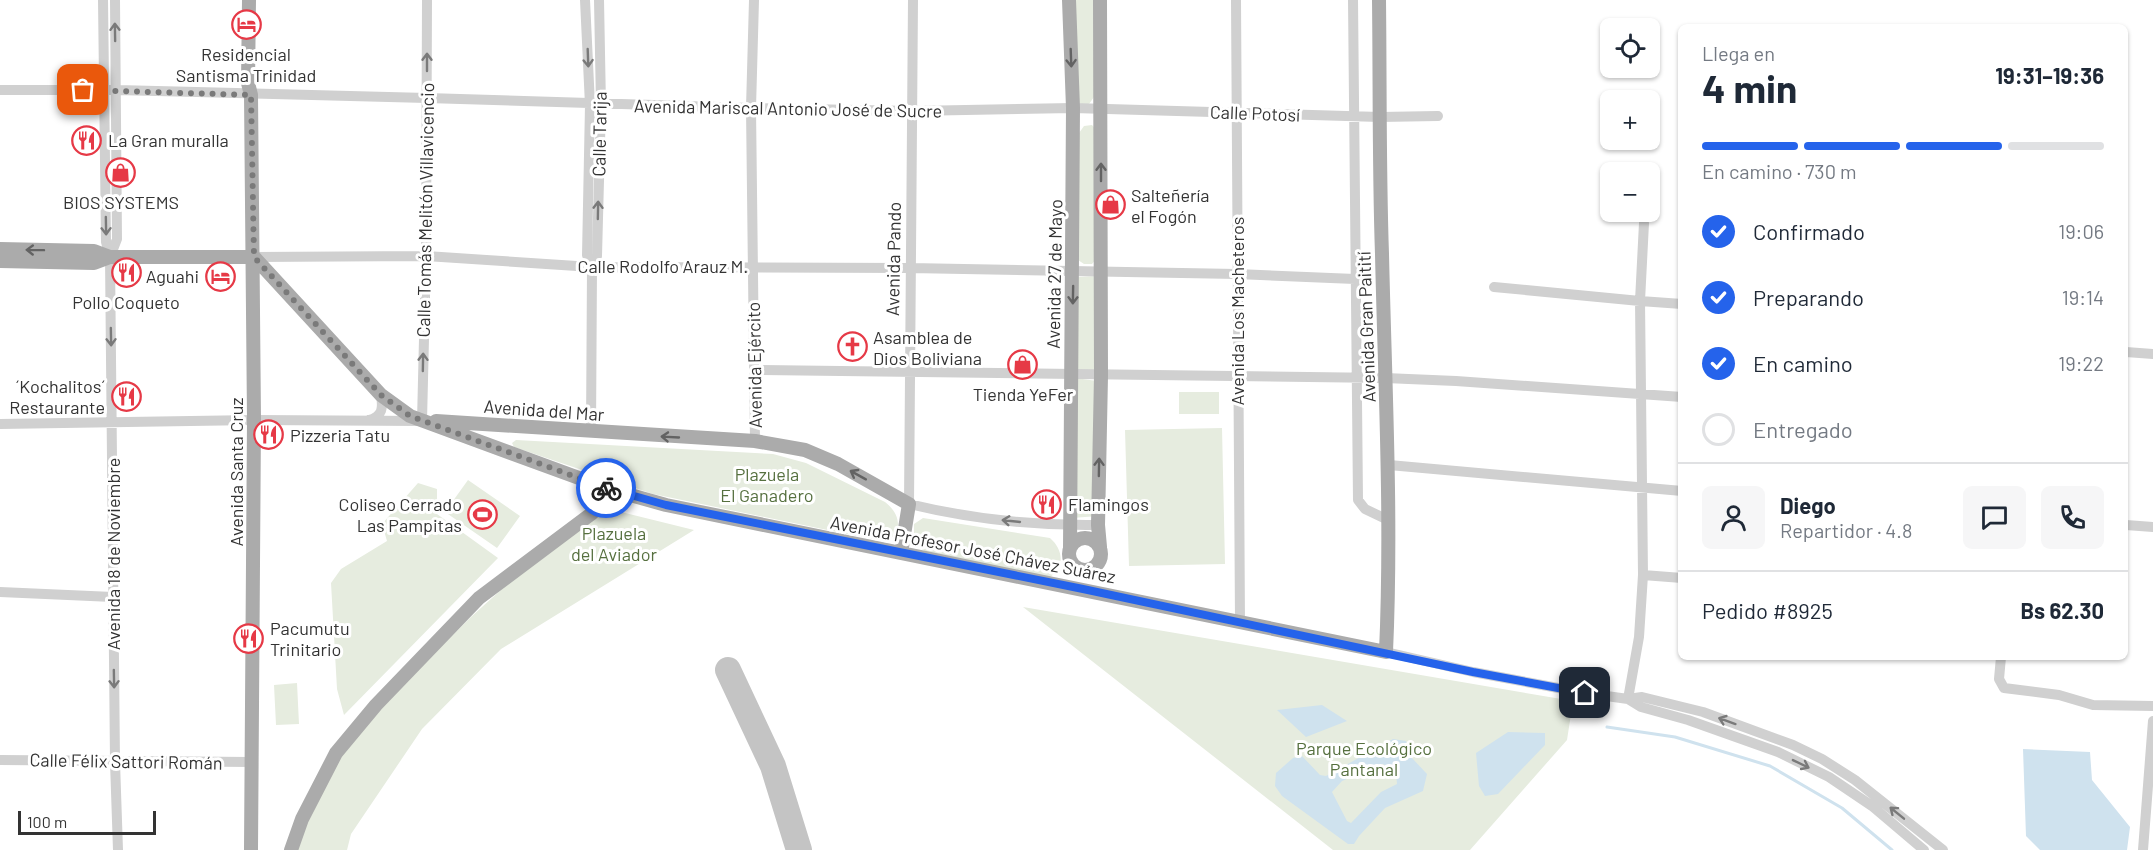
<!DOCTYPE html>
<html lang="es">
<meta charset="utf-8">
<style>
body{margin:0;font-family:Barlow,sans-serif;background:#f6f6f7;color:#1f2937;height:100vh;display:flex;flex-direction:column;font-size:22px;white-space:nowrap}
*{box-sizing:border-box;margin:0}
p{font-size:20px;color:#747a83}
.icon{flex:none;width:33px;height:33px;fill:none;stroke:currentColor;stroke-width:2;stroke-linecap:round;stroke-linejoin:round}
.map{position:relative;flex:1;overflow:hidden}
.details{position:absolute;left:1678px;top:24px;width:450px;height:636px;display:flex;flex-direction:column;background:#fff;border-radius:9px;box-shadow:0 2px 4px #0004}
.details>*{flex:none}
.buttons{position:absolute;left:1600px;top:18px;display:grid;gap:12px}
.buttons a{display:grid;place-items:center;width:60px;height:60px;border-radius:9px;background:#fff;box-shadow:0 2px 4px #0004;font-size:30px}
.scale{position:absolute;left:18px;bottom:15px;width:138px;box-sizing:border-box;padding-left:6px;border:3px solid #333;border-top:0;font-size:16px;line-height:21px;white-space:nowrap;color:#333;-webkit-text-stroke:4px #fff;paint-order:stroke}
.pin{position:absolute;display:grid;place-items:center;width:51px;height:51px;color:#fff;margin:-26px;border-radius:12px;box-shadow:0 3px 9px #0006}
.courier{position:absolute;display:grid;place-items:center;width:60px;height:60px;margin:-30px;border:4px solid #2563eb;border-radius:50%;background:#fff;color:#222;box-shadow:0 2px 8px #0007}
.head em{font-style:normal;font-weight:700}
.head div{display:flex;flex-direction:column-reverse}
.head{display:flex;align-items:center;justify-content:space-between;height:102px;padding:0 24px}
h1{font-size:39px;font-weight:700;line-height:45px}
.bar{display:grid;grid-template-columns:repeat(4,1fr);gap:9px 6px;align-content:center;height:72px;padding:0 24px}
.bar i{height:8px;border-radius:4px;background:#e0e1e3}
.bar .selected{background:#2563eb}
.bar p{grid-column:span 4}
.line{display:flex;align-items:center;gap:15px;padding:0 24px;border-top:2px solid #e0e1e3}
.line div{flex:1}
.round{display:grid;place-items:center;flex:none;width:63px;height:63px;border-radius:9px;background:#f6f6f7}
ol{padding:0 24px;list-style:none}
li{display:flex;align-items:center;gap:18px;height:66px}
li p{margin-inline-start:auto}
li .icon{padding:6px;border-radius:50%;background:#2563eb;color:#fff;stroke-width:4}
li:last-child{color:#747a83}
li i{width:33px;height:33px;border:3px solid #e0e1e3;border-radius:50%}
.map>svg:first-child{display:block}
.green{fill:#e6ecdf}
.water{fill:#cfe2ee;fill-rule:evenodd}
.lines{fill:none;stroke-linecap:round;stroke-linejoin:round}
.stream{stroke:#cfe2ee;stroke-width:3}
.taxiway{stroke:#c4c4c4;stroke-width:26}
.minor{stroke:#d0d0d0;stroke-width:10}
.major{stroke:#ababab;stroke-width:14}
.oneway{stroke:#7a7a7a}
.oneway2{stroke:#636363}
.done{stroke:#7a7a7a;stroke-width:6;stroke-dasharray:0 10.8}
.route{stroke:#2563eb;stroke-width:8}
.labels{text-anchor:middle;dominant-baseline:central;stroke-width:6;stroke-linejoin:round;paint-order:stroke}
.poi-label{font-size:18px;fill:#333;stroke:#fff;text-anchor:start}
.street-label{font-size:18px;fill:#333;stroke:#fff}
.park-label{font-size:18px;fill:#56703f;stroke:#fff}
</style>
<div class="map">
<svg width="2153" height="850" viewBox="0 0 2153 850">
<rect width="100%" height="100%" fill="#fff"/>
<path class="green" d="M 1074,0 L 1094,0 L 1094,97 L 1089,104 L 1081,104 L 1077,102 Z
M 1092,125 L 1098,132 L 1096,259 L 1092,264 L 1084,264 L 1078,260 L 1079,133 L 1084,126 Z
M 1097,276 L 1098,371 L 1074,370 L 1077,277 Z
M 1075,378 L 1097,381 L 1098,516 L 1072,518 Z
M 1179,392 L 1219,392 L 1219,414 L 1179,414 Z
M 1222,428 L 1225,564 L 1129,566 L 1125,430 Z
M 516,440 L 773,454 L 806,463 L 885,502 C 897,512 899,519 898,534 L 887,540 L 866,538 L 653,494 L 520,449 L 514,447 L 512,443 Z
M 468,480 L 520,516 L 497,548 L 445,512 Z
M 418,483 L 437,489 L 437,514 L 498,558 L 344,715 L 337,689 L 331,583 L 341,569 L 387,541 L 382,524 Z
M 609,509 L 694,530 L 501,649 L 422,729 L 351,834 L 347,850 L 296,850 L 306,819 L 341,754 L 378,708 L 472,616 L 531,563 Z
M 923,518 L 1050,538 C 1066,552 1064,572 1044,580 L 928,554 L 914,543 L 914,524 Z
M 1023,607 L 1573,701 L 1567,740 L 1470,850 L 1333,850 Z
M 297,683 L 299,724 L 276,725 L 274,685 Z"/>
<path class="water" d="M 1322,705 L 1347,721 L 1306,737 L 1277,710 Z
M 1508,732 L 1545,733 L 1545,745 L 1498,794 L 1485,796 L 1479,786 L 1476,753 Z
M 1393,739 L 1406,741 L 1411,757 L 1427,774 L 1423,791 L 1385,808 L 1359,836 L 1354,844 L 1348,844 L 1282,796 L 1275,786 L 1276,773 L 1293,758 L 1302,756 L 1320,775 L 1326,776 ZM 1383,764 L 1396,772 L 1397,784 L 1381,792 L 1351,823 L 1347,821 L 1332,792 L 1342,781 Z
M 2023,749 L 2090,752 L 2092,780 L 2130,827 L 2127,850 L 2040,850 L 2026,836 Z"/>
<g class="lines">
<path class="stream" d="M 1607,727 L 1675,737 L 1770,766 L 1842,808 L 1892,850"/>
<path class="taxiway" d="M 728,670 L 773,766 L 799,850"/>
<path class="minor" d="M 103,0 L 106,242 L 110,257 L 115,762 L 118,850
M 585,0 L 590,105 L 587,255 L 592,267 L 591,432
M 754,0 L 751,108 L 755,441
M 913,0 L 909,504 C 971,519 1034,526 1098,525
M 1236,0 L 1240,622
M 1353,0 L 1358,500 L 1365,509 L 1388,520
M 0,90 L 117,90 L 427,98 L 751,108 L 913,111 L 1073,108 L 1380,117 L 1438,116
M 1644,223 L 1640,301 L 1682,304
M 110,257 L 117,239 L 115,0
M 254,257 L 426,256 L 592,267 L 910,268 L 1237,274 L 1355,279
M 592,267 L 597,256 L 601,105 L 599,0
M 1494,287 L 1640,301 L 1643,575 L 1639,637 L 1628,699
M 2126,352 L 2153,354
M 754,370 L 1385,378 L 1456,381 L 1682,397
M 369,420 C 383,416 383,408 381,395
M 0,424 L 254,420 L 422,421 L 426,256 L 427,0
M 1389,465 L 1682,491
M 2126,525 L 2153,527
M 1643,575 L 1682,578
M 0,592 L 113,597
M 1386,652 L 1473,672 L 1585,693 L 1628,699 L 1642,697 L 1703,712 L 1793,745 L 1822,759 L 1855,780 L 1943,850
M 2001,657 L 1999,679 L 2004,688 L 2059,695 L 2093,705 L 2153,706
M 1628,699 L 1641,707 L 1688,720 L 1778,752 L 1829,777 L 1872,806 L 1924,850
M 0,760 L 252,762
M 2143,850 L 2153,721"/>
<path class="major" d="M 249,0 L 248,83 L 251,95 L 254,420 L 251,850
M 1069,0 L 1073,108 L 1070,549
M 1100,0 L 1101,376 L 1098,525 L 1100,547
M 0,249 L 94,251 L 110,257
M 0,261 L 94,263 L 110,257 L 254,257 L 381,395 L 410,416 L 609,489 L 666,505 L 1386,652 C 1392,519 1385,387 1382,254 C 1379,169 1380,85 1379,0
M 436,421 L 755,441 L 805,450 L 838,464 L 909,504 L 901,553
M1069 554a16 16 0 1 1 32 0a16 16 0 1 1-32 0Z
M 291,850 L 302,819 L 336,753 L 376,705 L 479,598 L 591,514 L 600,506 L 609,489"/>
</g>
<defs><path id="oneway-shaft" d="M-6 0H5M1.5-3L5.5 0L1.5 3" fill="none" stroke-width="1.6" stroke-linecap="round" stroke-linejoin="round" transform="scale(1.5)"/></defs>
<g class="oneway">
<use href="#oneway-shaft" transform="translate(115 32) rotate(-91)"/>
<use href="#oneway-shaft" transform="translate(588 58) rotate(88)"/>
<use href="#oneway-shaft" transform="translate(427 62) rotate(-90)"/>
<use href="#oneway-shaft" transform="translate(598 210) rotate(-89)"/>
<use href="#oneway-shaft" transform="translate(106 226) rotate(89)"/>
<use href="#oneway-shaft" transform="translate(111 337) rotate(89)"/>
<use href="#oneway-shaft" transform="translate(423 362) rotate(-89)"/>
<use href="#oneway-shaft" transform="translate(1011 521) rotate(-174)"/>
<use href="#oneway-shaft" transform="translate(114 679) rotate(89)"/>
<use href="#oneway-shaft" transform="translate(1727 721) rotate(-160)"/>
<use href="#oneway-shaft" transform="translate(1801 764) rotate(26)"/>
<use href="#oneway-shaft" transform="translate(1897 813) rotate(-141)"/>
</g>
<g class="oneway2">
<use href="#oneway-shaft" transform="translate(1071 58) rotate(88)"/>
<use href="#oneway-shaft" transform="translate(1101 172) rotate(-90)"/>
<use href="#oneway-shaft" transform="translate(35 250) rotate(-179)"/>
<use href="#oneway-shaft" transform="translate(1073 295) rotate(91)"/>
<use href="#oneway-shaft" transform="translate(670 437) rotate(-177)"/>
<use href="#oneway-shaft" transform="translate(1099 467) rotate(-89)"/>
<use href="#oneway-shaft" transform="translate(858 475) rotate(-151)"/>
</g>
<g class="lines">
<path class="done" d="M 83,90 L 251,95 L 254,257 L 381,395 L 410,416 L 606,488"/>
<path class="route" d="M 606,488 L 666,505 L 1083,589 L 1473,672 L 1585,693"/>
</g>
<defs>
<symbol id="hotel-ring" viewBox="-11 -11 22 22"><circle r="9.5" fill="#fff" stroke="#e63946" stroke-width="1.5"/><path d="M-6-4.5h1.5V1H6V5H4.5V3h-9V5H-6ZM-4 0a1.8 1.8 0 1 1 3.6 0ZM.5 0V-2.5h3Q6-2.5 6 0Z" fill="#e63946"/></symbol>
<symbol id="restaurant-ring" viewBox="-11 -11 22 22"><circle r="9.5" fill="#fff" stroke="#e63946" stroke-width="1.5"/><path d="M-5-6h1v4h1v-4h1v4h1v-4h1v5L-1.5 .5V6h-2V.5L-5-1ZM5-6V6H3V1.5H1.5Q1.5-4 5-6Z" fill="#e63946"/></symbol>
<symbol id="shop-ring" viewBox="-11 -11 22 22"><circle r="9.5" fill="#fff" stroke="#e63946" stroke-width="1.5"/><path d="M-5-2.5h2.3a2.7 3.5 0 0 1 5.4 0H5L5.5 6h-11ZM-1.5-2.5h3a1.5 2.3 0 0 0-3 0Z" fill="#e63946"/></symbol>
<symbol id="church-ring" viewBox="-11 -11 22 22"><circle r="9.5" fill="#fff" stroke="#e63946" stroke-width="1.5"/><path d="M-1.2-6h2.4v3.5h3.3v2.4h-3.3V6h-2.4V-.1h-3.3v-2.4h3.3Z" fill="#e63946"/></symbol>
<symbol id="stadium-ring" viewBox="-11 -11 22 22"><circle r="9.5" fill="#fff" stroke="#e63946" stroke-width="1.5"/><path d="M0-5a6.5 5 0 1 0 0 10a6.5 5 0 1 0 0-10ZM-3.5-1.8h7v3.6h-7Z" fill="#e63946"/></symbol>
</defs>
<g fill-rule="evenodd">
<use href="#hotel-ring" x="230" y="8" width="33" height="33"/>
<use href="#restaurant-ring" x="70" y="124" width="33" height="33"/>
<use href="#shop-ring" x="104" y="156" width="33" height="33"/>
<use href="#shop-ring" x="1094" y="188" width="33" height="33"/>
<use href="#restaurant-ring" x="110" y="256" width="33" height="33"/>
<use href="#hotel-ring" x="204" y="260" width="33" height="33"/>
<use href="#church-ring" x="836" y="330" width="33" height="33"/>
<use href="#shop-ring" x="1006" y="348" width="33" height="33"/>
<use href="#restaurant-ring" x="110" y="380" width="33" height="33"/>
<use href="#restaurant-ring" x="252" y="418" width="33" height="33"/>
<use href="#restaurant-ring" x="1030" y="488" width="33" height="33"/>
<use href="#stadium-ring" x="466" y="498" width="33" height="33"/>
<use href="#restaurant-ring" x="232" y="622" width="33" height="33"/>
</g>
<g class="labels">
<g class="poi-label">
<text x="246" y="54" text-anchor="middle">Residencial<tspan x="246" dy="21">Santisma Trinidad</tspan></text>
<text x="108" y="140">La Gran muralla</text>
<text x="1131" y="195">Salteñería<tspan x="1131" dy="21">el Fogón</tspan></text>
<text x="121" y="202" text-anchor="middle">BIOS SYSTEMS</text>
<text x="199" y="276" text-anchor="end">Aguahi</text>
<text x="126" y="302" text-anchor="middle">Pollo Coqueto</text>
<text x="873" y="337">Asamblea de<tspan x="873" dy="21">Dios Boliviana</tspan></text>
<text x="105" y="386" text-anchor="end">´Kochalitos´<tspan x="105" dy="21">Restaurante</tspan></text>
<text x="1023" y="394" text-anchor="middle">Tienda YeFer</text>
<text x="290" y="435">Pizzeria Tatu</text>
<text x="462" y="504" text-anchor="end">Coliseo Cerrado<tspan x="462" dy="21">Las Pampitas</tspan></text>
<text x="1068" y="504">Flamingos</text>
<text x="270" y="628">Pacumutu<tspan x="270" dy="21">Trinitario</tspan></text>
</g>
<g class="street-label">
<text transform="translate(788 108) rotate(1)">Avenida Mariscal Antonio José de Sucre</text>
<text transform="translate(1255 113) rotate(2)">Calle Potosí</text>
<text transform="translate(599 134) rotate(-89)">Calle Tarija</text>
<text transform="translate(425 210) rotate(-89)">Calle Tomás Melitón Villavicencio</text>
<text transform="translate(893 259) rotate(-89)">Avenida Pando</text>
<text x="663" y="266">Calle Rodolfo Arauz M.</text>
<text transform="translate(1054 274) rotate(-89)">Avenida 27 de Mayo</text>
<text transform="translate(1237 311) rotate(-90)">Avenida Los Macheteros</text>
<text transform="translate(1366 327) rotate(-92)">Avenida Gran Paitití</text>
<text transform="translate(754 365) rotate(-91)">Avenida Ejército</text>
<text transform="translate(544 410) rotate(4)">Avenida del Mar</text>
<text transform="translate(236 472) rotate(-90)">Avenida Santa Cruz</text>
<text transform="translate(973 549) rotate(11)">Avenida Profesor José Chávez Suárez</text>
<text transform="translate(113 554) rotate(-90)">Avenida 18 de Noviembre</text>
<text transform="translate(126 761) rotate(1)">Calle Félix Sattori Román</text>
</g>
<g class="park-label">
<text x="767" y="474">Plazuela<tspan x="767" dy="21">El Ganadero</tspan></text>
<text x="614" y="533">Plazuela<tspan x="614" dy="21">del Aviador</tspan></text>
<text x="1364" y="748">Parque Ecológico<tspan x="1364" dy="21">Pantanal</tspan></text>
</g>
</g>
</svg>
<div class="buttons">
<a><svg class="icon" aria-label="locate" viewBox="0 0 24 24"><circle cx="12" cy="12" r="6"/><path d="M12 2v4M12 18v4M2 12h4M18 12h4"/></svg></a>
<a>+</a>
<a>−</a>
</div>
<div class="scale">100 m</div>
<div class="pin" style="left:83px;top:90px;background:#ea580c"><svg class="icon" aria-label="bag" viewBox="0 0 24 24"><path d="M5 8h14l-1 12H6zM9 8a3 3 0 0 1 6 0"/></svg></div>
<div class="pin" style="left:1585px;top:693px;background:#1f2937"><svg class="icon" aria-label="home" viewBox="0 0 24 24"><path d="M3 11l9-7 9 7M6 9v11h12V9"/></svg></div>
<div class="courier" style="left:606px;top:488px"><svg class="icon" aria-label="bike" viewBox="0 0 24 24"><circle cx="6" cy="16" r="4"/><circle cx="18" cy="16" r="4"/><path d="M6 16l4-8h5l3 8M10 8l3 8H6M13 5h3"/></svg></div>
<section class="details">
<div class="head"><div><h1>4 min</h1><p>Llega en</p></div><em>19:31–19:36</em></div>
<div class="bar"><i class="selected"></i><i class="selected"></i><i class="selected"></i><i></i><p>En camino · 730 m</p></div>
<ol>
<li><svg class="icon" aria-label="check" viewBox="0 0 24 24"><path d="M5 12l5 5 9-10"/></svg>Confirmado<p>19:06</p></li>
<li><svg class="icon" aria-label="check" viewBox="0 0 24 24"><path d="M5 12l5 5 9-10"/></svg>Preparando<p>19:14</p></li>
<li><svg class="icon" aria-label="check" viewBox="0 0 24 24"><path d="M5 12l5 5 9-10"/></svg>En camino<p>19:22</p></li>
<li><i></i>Entregado</li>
</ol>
<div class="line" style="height:108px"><a class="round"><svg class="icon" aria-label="person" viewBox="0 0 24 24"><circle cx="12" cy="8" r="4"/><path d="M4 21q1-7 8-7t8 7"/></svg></a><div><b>Diego</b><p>Repartidor · 4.8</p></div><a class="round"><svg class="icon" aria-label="chat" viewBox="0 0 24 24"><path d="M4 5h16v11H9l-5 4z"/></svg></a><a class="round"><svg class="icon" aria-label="phone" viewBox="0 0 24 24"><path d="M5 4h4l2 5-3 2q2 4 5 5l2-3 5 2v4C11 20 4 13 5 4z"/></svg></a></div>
<div class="line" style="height:78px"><div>Pedido #8925</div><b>Bs 62.30</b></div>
</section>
</div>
